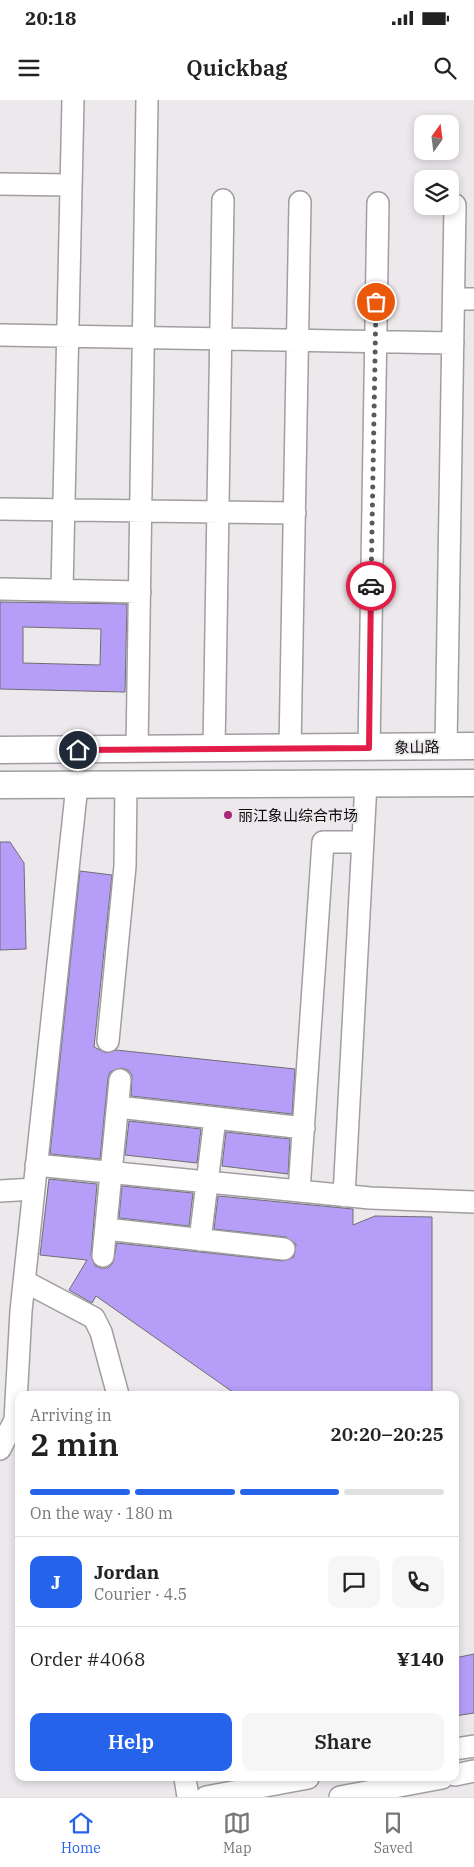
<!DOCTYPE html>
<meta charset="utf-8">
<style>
body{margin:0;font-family:"IBM Plex Serif","Noto Sans SC",serif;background:#f6f6f6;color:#222;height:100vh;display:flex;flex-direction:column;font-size:19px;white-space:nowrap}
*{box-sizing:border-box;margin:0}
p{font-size:16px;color:#767676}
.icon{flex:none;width:28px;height:28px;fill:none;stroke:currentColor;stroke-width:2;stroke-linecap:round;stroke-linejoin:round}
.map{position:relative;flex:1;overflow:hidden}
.panel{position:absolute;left:15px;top:1291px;width:444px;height:390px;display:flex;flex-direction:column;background:#fff;border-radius:10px;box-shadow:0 2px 8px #0003}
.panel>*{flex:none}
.needle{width:32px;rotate:14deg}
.tools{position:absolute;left:414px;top:15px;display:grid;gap:10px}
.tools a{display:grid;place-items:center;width:45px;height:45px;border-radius:10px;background:#fff;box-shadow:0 2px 8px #0003;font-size:25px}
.pin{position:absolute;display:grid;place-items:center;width:42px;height:42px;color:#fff;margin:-21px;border:2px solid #fff;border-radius:50%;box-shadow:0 1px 5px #0007}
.courier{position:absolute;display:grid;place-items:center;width:50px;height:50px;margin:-25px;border:4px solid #e11d48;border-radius:50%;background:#fff;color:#222;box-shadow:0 1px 6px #0007}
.head em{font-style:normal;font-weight:600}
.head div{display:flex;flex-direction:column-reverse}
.head{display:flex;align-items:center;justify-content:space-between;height:85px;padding:0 15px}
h1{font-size:32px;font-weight:600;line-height:38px}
.bar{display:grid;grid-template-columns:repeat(4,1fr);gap:8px 5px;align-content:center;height:60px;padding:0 15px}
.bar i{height:6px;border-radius:4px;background:#e0e0e0}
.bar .on{background:#2563eb}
.bar p{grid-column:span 4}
.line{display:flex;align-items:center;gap:12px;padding:0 15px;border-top:1px solid #e0e0e0}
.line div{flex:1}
.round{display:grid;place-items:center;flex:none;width:52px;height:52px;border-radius:10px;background:#f6f6f6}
.button{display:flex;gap:10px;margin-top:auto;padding:10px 15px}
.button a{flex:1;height:58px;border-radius:10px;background:#2563eb;color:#fff;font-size:20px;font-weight:600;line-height:58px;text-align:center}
.button a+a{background:#f6f6f6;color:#222}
.status{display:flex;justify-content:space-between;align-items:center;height:35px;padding:0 25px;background:#fff;direction:ltr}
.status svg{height:14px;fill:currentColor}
header{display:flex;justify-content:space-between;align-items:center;height:65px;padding:0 15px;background:#fff;font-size:22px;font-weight:600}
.tabs{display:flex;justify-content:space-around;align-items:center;height:70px;border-top:1px solid #e0e0e0;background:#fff;font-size:14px;color:#767676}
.tabs a{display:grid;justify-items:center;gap:2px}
.tabs .on{color:#2563eb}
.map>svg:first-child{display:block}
.building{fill:#b69df8;stroke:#6e6e71;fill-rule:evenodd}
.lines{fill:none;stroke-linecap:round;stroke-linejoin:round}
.minor-casing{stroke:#a19ea1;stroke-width:24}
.major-casing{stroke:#a19ea1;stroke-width:29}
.minor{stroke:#fff;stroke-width:21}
.major{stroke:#fff;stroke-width:26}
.done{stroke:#5b595b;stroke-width:5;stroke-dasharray:0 9}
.route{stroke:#e11d48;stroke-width:6}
.poi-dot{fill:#a82877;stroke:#ece8ec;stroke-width:2}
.labels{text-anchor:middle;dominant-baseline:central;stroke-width:4;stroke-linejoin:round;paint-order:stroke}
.street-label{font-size:15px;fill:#0d0c0d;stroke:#ece8ec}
.poi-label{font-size:15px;fill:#0d0c0d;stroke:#ece8ec;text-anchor:start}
</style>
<div class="status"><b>20:18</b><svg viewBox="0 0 49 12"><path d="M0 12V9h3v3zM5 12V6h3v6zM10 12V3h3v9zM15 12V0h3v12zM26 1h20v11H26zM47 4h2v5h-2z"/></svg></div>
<header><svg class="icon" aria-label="menu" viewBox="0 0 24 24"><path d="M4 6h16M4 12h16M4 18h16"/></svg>Quickbag<svg class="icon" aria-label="search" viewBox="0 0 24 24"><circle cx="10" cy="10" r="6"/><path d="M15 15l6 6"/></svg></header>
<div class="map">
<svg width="474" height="1697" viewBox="0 0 474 1697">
<rect width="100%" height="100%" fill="#ece8ec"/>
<path class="building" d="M 0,502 L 127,504 L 125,592 L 0,589 ZM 23,527 L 101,529 L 100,565 L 23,563 Z
M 0,742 L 10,742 L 24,763 L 26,849 L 0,850 Z
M 80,771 L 112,775 L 94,947 L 106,953 L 116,950 L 295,969 L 292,1014 L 131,996 L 132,975 L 128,970 L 121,968 L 110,972 L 108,978 L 100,1059 L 50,1054 Z
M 129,1021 L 201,1029 L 197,1063 L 125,1055 Z
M 226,1032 L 290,1039 L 288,1074 L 222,1066 Z
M 49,1079 L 97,1084 L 91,1155 L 95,1166 L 101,1168 L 108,1168 L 113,1163 L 117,1143 L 283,1161 L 294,1157 L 296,1144 L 286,1137 L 214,1129 L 218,1096 L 353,1109 L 353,1125 L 375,1116 L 432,1117 L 432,1295 L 237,1295 L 96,1196 L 92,1203 L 69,1190 L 87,1160 L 40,1155 Z
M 122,1086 L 193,1093 L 189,1126 L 119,1118 Z
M 474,1554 L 474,1613 L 455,1616 L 455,1558 Z"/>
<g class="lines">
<defs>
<path id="minor" d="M 0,84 L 71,85
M 454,199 L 474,199
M 0,235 L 453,243
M 0,409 L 295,413
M 0,489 L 140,492
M 62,490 L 73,0
M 446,647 L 455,105
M 369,648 L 378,103
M 290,649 L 300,102
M 137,650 L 147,0
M 214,650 L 223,100
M 108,941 L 125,766 L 126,684
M 118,1007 L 304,1028
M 36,1065 L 370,1098 L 474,1102
M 0,1091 L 34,1089
M 299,1091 L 323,742 L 363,742
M 344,1096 L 366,683
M 106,1129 L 284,1149
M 200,1140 L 215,1018
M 103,1156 L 120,980
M 24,1181 L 94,1218 L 101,1232 L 118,1295
M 0,1349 L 15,1320 L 21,1211 L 77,685
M 455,1649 L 474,1646
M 455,1675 L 474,1671
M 185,1678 L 188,1697
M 206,1697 L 308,1678
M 340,1697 L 442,1678"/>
<path id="major" d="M 0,650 L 474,646
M 0,685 L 474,683"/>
</defs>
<use href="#minor" class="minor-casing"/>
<use href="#major" class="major-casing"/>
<use href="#minor" class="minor"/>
<use href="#major" class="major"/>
</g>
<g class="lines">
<path class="done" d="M 371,486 L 376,202"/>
<path class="route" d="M 78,650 L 369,648 L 371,486"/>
</g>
<circle class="poi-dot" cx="228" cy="715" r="5"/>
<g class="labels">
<g class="street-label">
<text transform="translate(417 647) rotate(-1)">象山路</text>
</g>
<g class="poi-label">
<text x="238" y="715">丽江象山综合市场</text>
</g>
</g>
</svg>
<div class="tools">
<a><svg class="needle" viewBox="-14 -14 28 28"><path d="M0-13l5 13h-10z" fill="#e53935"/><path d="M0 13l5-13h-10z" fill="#767676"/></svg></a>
<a><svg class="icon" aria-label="layers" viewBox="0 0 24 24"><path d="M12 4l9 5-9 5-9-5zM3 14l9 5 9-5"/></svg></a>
</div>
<div class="pin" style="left:376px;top:202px;background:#ea580c"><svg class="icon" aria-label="bag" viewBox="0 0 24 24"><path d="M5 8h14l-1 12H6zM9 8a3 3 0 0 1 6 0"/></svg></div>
<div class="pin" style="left:78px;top:650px;background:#1f2937"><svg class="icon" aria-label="home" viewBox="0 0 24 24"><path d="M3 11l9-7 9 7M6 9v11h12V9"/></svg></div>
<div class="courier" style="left:371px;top:486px"><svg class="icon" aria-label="car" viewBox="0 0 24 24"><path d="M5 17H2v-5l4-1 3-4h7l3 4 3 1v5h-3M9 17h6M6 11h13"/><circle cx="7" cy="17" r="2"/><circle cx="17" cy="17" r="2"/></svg></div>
<section class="panel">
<div class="head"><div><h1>2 min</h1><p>Arriving in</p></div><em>20:20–20:25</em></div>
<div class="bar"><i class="on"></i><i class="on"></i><i class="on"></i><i></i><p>On the way · 180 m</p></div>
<div class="line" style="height:90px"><b class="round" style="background:#2563eb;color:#fff">J</b><div><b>Jordan</b><p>Courier · 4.5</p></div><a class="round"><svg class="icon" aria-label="chat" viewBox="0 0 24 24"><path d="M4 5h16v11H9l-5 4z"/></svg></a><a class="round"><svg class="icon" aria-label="phone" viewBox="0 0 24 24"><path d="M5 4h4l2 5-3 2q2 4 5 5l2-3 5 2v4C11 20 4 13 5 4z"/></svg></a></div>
<div class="line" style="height:65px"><div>Order #4068</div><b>¥140</b></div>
<div class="button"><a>Help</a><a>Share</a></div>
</section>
</div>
<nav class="tabs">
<a class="on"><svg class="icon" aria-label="home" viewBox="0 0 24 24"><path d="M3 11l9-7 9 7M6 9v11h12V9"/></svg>Home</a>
<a><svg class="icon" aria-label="map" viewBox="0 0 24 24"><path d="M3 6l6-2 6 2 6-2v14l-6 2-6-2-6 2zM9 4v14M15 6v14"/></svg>Map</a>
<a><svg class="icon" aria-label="saved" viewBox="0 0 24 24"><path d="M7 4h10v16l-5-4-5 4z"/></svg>Saved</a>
</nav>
